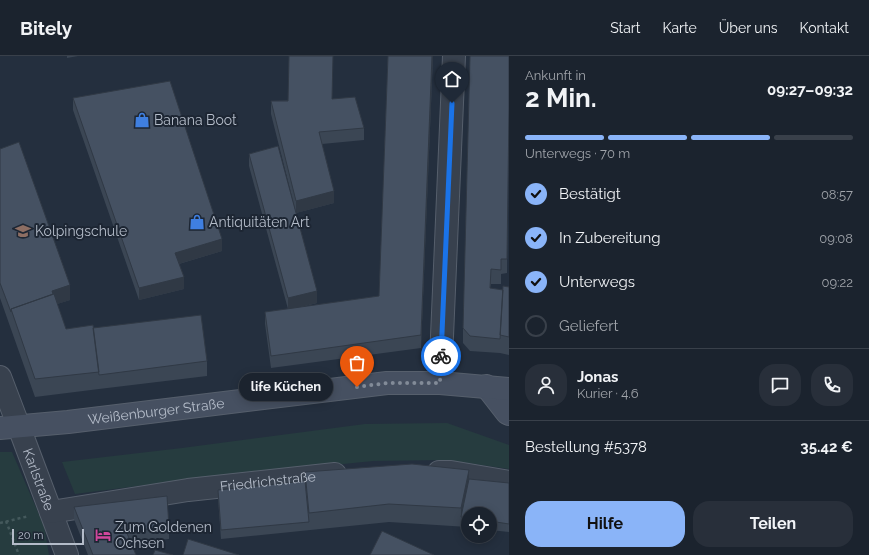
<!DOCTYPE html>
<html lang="de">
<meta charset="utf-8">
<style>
body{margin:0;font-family:Raleway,sans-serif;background:#282f3a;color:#f1f3f6;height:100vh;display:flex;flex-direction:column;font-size:15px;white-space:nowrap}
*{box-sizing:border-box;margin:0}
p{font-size:13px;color:#a0a4aa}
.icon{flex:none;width:22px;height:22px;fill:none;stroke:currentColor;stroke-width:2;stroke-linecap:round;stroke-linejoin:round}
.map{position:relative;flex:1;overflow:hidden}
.details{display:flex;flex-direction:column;background:#1b232e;width:360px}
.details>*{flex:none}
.tools{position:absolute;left:461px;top:451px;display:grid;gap:8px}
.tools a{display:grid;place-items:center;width:36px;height:36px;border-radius:50%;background:#1b232e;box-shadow:0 2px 10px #0003,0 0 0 1px #39404a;font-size:20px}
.scale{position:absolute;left:12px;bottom:10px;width:72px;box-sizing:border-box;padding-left:4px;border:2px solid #b4bcc9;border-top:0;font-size:11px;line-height:14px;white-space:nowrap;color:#b4bcc9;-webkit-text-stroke:3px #1d2633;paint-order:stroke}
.pin{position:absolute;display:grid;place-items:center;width:34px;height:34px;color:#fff;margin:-41px -17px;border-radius:50% 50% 50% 0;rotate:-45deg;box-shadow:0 0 4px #0007}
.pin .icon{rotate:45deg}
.courier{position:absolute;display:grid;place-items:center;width:40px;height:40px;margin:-20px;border:3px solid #1a73e8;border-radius:50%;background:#fff;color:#222;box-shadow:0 1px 5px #0007}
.bubble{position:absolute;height:28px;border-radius:14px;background:#1b232e;box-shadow:0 2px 10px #0003,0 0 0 1px #39404a;font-size:13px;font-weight:700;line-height:28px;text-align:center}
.summary em{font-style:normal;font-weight:700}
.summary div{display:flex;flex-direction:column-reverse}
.summary{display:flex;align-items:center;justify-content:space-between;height:68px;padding:0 16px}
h1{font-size:26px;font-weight:700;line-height:30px}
.bar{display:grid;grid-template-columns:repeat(4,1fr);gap:6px 4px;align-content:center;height:48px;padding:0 16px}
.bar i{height:5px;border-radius:3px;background:#39404a}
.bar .selected{background:#8ab4f8}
.bar p{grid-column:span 4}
.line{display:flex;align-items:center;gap:10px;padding:0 16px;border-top:1px solid #39404a}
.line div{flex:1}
.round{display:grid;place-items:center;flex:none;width:42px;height:42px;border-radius:16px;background:#282f3a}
ol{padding:0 16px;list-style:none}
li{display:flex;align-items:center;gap:12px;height:44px}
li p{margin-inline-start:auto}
li .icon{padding:4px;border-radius:50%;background:#8ab4f8;color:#111;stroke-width:4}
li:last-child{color:#a0a4aa}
li i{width:22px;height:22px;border:2px solid #39404a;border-radius:50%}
.action{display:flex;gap:8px;margin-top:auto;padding:8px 16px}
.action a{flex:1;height:46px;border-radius:16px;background:#8ab4f8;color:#111;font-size:16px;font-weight:700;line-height:46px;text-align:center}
.action a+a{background:#282f3a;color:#f1f3f6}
header{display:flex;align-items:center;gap:24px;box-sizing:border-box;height:56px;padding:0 20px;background:#1b232e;border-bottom:1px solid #39404a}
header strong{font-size:19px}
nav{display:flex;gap:22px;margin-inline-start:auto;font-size:14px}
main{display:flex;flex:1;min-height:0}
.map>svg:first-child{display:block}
.green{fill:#263c3f}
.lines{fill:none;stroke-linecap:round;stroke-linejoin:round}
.minor-casing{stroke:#565f6c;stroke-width:24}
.tertiary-casing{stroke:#565f6c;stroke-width:24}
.secondary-casing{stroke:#565f6c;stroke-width:24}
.path{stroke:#44595c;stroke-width:2.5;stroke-dasharray:3 3;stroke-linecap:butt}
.minor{stroke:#38414e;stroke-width:22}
.tertiary{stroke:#38414e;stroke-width:22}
.secondary{stroke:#465061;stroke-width:22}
.wall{fill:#3b4654}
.shaded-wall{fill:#303945}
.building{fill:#455162;stroke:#303945}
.done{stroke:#828b98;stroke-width:4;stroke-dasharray:0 7.2}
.route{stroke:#1a73e8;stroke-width:5}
.labels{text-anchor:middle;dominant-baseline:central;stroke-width:4;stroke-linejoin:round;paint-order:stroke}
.poi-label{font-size:14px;fill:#b4bcc9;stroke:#1d2633;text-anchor:start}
.street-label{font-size:14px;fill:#b4bcc9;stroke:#1d2633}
</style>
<header>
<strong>Bitely</strong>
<nav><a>Start</a><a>Karte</a><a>Über uns</a><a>Kontakt</a></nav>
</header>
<main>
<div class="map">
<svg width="509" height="499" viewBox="0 0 509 499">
<rect width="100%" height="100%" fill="#242f3e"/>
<path class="green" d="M 447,367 L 509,389 L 509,413 L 447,404 L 373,405 L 185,424 L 75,438 L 62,406 L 182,392 L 365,368 Z
M 0,396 L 12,396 L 44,470 L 49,499 L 0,499 Z"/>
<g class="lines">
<defs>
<g id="minor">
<path d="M 440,327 L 454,0"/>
<path id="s1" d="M 19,371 L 67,499"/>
<path d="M 439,416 L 451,416 L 509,426"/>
<path id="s2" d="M 51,456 L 188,434 L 335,418"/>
</g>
<path id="tertiary" d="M 0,321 L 19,371"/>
<g id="secondary">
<path d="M 486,330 L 507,357 L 509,358"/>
<path id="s3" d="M 0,372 L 68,366 L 387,327 L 440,327 L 509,333"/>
</g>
</defs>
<use href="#minor" class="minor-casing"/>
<use href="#tertiary" class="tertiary-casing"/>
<use href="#secondary" class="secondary-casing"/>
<path class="path" d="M 6,465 L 19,499
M 0,467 L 29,460"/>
<use href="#minor" class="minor"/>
<use href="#tertiary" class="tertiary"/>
<use href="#secondary" class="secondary"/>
</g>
<path class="wall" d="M 67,0 L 78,0 L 67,2 Z
M 388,0 L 433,0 L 421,292 L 271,312 L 265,268 L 265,256 L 288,253 L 249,110 L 249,98 L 317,247 L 302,251 L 379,240 Z
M 509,0 L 507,217 L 501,218 L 501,228 L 491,228 L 490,232 L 503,234 L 509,231 L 509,299 L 500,297 L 470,295 L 463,287 L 463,272 Z
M 73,42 L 222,195 L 179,208 L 184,233 L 139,244 L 73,54 Z
M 333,43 L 364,72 L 364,84 L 322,88 L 334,147 L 296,157 L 271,58 L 271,45 Z
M 0,93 L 70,244 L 57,248 L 66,273 L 93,272 L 207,305 L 207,320 L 99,333 L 35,341 L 0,242 Z
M 305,416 L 469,423 L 509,427 L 509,476 L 490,474 L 490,458 L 468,458 L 468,471 L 389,466 L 221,483 L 218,442 L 218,434 L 305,425 Z
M 74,451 L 169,471 L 169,483 L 131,487 L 136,499 L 88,499 L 74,463 Z"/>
<path class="shaded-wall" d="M 432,0 L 433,0 L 421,292 L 421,279 Z
M 334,135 L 334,147 L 296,157 L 296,145 Z
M 222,183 L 222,195 L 175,209 L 175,197 Z
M 184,221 L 184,233 L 139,244 L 139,232 Z
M 70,229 L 70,244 L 54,249 L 52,235 Z
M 317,235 L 317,247 L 288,254 L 288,242 Z
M 469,414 L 469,432 L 461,461 L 461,452 Z"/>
<path class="building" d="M 289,0 L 333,0 L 332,43 L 355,41 L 364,72 L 319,76 L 334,135 L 296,145 L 271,45 L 288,45 Z
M 388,0 L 432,0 L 421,279 L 271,300 L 265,256 L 379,240 Z
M 470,0 L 509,0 L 509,53 L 507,203 L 501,203 L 501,214 L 491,213 L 490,232 L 503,234 L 500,283 L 470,280 L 463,272 Z
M 170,25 L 222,183 L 175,197 L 184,221 L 139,232 L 73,42 Z
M 19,86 L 70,229 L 52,235 L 53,238 L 11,253 L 11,256 L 0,227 L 0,93 Z
M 278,90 L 317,235 L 288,242 L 249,98 Z
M 503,230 L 509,231 L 509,281 L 500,279 Z
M 54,238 L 66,273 L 93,269 L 99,316 L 35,323 L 11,253 Z
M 201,259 L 207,305 L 99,319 L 93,272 Z
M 412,408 L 469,414 L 461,452 L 389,448 L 309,457 L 305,416 Z
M 469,423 L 509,427 L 509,468 L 490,465 L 490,458 L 468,458 L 468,462 L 461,461 Z
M 305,425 L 309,466 L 221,474 L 218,434 Z
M 167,440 L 169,471 L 126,475 L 136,499 L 93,499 L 74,451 Z
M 382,475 L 434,499 L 370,499 Z
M 188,483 L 239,499 L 183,499 Z
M 155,494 L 173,499 L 153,499 Z"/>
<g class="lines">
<path class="done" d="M 357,331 L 387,327 L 440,327 L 441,300"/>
<path class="route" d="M 441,300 L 452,47"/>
</g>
<defs>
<symbol id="shop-bare" viewBox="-9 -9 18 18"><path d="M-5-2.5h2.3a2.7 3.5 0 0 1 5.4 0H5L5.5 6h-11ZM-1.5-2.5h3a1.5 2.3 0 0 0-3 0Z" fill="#3f7fe0" stroke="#1d2633" stroke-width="2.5" paint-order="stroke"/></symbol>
<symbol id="school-bare" viewBox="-9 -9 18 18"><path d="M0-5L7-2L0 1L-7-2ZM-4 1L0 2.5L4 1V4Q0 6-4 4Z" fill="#8d6e63" stroke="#1d2633" stroke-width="2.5" paint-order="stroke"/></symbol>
<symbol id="hotel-bare" viewBox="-9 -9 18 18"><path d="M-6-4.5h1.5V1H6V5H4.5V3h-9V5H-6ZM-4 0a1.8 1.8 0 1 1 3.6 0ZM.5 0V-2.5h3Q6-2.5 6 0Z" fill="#d1479c" stroke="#1d2633" stroke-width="2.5" paint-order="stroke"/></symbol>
</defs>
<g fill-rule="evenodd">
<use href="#shop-bare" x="131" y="53" width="22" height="22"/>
<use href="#shop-bare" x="186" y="155" width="22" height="22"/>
<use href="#school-bare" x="12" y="164" width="22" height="22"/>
<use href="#hotel-bare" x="92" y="468" width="22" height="22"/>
</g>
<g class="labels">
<g class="poi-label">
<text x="154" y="64">Banana Boot</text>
<text x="209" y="166">Antiquitäten Art</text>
<text x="35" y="175">Kolpingschule</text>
<text x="115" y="471">Zum Goldenen<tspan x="115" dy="16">Ochsen</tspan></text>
</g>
<g class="street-label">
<text stroke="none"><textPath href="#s3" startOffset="157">Weißenburger Straße</textPath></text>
<text stroke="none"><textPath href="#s1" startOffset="56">Karlstraße</textPath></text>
<text stroke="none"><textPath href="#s2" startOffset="219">Friedrichstraße</textPath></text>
</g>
</g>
</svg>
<div class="tools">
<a><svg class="icon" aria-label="locate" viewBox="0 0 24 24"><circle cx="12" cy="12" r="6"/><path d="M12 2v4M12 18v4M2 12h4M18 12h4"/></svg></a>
</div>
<div class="scale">20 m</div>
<div class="pin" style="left:357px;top:331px;background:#ea580c"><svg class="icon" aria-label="bag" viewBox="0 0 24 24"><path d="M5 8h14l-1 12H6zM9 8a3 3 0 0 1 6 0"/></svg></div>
<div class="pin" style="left:452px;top:47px;background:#1f2937"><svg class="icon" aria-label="home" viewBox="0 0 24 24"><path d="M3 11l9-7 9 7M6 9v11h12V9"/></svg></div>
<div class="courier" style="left:441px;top:300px"><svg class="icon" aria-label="bike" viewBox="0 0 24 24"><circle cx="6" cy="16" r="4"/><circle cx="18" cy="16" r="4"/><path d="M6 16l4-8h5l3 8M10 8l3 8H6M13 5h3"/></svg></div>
<div class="bubble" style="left:239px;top:317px;width:94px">life Küchen</div>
</div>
<section class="details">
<div class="summary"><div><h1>2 Min.</h1><p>Ankunft in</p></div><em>09:27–09:32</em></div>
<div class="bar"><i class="selected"></i><i class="selected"></i><i class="selected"></i><i></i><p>Unterwegs · 70 m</p></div>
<ol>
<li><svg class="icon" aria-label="check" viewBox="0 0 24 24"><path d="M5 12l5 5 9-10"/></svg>Bestätigt<p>08:57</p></li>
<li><svg class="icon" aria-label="check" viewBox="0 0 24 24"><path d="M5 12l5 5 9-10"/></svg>In Zubereitung<p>09:08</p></li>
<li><svg class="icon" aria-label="check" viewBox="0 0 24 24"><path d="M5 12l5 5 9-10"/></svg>Unterwegs<p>09:22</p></li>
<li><i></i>Geliefert</li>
</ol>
<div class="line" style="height:72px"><a class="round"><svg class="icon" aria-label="person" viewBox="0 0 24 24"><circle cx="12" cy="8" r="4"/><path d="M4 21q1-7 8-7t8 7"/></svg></a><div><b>Jonas</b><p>Kurier · 4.6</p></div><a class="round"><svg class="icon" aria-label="chat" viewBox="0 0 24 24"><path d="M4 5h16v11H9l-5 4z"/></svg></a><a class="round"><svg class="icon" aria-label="phone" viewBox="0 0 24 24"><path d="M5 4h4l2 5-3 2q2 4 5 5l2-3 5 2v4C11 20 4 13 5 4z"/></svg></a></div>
<div class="line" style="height:52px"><div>Bestellung #5378</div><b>35.42 €</b></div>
<div class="action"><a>Hilfe</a><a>Teilen</a></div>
</section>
</main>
